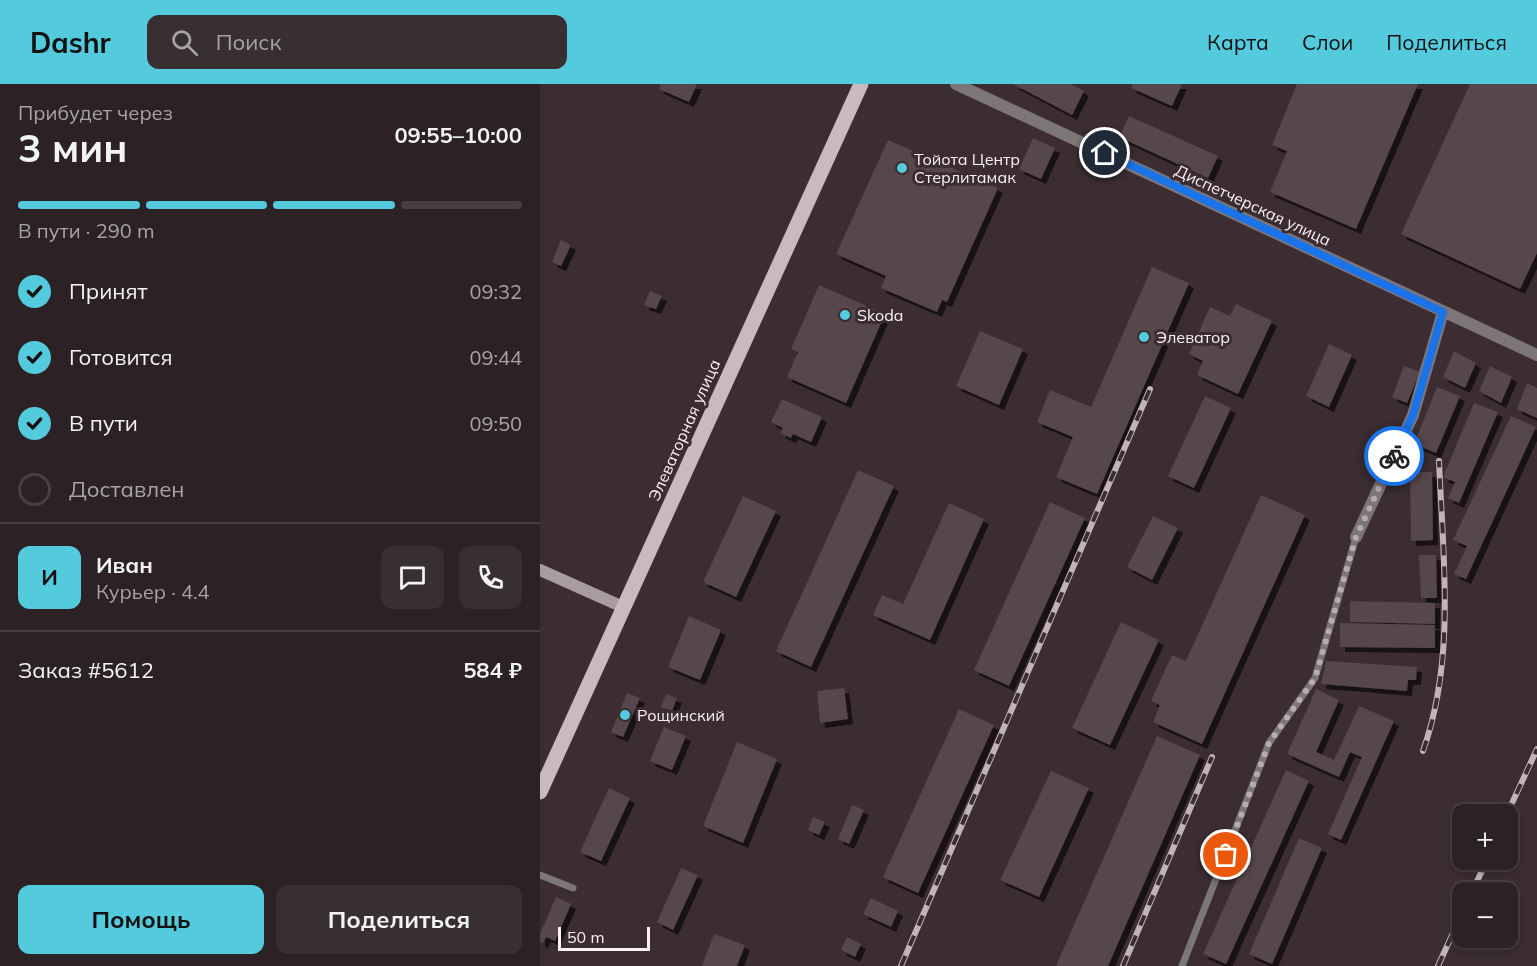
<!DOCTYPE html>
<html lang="ru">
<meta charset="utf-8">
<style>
body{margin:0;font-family:Mulish,sans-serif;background:#382f32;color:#f1f3f6;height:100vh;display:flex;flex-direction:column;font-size:22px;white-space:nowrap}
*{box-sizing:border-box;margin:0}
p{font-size:20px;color:#a6a4a7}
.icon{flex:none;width:33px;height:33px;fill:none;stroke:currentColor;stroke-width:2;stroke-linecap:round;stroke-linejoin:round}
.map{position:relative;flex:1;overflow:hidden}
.sheet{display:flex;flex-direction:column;background:#2c2225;width:540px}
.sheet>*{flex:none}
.buttons{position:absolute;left:912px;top:720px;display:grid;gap:12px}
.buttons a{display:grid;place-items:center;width:66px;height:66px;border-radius:12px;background:#2c2225;box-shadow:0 3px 9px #0003,0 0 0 2px #483f42;font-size:30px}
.scale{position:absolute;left:18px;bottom:15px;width:92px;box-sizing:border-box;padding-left:6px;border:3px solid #fbf1f4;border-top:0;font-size:16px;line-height:21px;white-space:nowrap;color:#fbf1f4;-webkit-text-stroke:4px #3b2d31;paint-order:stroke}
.pin{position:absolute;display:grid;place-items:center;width:51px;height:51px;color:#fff;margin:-26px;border:3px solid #fff;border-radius:50%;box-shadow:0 2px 6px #0007}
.courier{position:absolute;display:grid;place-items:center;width:60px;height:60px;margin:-30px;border:4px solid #1a73e8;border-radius:50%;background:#fff;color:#222;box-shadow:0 2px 8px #0007}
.head em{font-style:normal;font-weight:700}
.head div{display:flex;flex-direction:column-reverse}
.head{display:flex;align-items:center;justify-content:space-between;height:102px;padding:0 18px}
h1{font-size:39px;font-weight:700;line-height:45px}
.bar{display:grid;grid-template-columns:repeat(4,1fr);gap:9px 6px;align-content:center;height:72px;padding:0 18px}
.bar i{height:8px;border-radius:4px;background:#483f42}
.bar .on{background:#54cadd}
.bar p{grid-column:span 4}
.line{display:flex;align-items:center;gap:15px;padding:0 18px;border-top:2px solid #483f42}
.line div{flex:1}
.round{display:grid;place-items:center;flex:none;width:63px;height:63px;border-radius:12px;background:#382f32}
ol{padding:0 18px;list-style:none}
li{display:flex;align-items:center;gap:18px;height:66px}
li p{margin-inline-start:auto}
li .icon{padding:6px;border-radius:50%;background:#54cadd;color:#111;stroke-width:4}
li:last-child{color:#a6a4a7}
li i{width:33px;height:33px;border:3px solid #483f42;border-radius:50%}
.primary-button{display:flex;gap:12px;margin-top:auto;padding:12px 18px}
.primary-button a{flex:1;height:69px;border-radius:12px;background:#54cadd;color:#111;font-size:24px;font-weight:700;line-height:69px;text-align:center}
.primary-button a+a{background:#382f32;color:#f1f3f6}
header{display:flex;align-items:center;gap:36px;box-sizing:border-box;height:84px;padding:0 30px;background:#54cadd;color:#111}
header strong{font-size:28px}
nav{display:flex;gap:33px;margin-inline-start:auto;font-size:21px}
.search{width:420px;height:54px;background:#382f32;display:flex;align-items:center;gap:15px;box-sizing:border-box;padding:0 21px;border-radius:12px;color:#a6a4a7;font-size:22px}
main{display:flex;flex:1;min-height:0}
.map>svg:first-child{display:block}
.building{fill:#56464b;filter:url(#shadow)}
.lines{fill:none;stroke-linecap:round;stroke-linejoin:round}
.lane{stroke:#7d7678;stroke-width:7}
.street{stroke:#7d7678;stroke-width:12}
.secondary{stroke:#a89c9f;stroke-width:12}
.primary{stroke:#c9babe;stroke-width:15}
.rail-casing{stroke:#c0b4b8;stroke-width:6}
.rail{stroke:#3b2d31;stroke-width:4;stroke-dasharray:11;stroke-linecap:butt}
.done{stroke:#b8acb0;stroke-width:6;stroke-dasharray:0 10.8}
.route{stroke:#1a73e8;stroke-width:8}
.poi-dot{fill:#54cadd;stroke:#3b2d31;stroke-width:2}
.labels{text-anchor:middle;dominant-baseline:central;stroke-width:6;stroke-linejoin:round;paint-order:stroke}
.poi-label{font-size:16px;fill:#fbf1f4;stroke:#3b2d31;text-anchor:start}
.street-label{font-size:16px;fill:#fbf1f4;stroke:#3b2d31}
</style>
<header>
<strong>Dashr</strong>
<div class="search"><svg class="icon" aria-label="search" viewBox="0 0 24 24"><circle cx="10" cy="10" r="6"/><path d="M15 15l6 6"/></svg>Поиск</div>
<nav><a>Карта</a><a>Слои</a><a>Поделиться</a></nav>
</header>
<main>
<section class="sheet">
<div class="head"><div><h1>3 мин</h1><p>Прибудет через</p></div><em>09:55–10:00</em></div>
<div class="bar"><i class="on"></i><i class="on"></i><i class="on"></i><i></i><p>В пути · 290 m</p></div>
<ol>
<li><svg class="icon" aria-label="check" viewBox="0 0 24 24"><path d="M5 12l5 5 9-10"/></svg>Принят<p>09:32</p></li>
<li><svg class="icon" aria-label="check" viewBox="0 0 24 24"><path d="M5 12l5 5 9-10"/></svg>Готовится<p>09:44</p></li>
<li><svg class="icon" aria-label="check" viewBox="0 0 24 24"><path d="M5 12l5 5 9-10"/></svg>В пути<p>09:50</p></li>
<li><i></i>Доставлен</li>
</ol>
<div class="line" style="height:108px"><b class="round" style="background:#54cadd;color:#111">И</b><div><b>Иван</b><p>Курьер · 4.4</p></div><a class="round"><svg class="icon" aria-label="chat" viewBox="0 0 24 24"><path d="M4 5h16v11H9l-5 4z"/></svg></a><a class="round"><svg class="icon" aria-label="phone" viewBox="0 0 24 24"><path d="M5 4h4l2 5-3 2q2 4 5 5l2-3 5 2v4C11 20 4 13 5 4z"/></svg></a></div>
<div class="line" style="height:78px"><div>Заказ #5612</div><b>584 ₽</b></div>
<div class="primary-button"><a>Помощь</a><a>Поделиться</a></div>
</section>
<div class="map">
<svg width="997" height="882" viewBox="0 0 997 882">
<defs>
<filter id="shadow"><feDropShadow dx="5" dy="5" stdDeviation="0" flood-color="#0009"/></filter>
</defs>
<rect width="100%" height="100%" fill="#3b2d31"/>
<path class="building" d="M 121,0 L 157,0 L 149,18 L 119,5 Z
M 473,0 L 531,0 L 544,7 L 532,31 Z
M 593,0 L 642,0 L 632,22 L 591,4 Z
M 757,0 L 878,0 L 816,145 L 730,108 L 747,67 L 732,61 Z
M 930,0 L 997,0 L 997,169 L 980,205 L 861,150 Z
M 589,32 L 678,72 L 668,94 L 579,53 Z
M 493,54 L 515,64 L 501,95 L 479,85 Z
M 348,56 L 458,104 L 407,218 L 402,216 L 397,228 L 341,204 L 346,192 L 296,170 Z
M 21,156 L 31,161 L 21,182 L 12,178 Z
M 612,183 L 649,199 L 557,410 L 516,393 L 533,353 L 497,338 L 510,306 L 551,323 Z
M 279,201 L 345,230 L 306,319 L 247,293 L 258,268 L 251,265 Z
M 110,207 L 122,212 L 116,225 L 104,221 Z
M 696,220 L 732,237 L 698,310 L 657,291 L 663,277 L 649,270 L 670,223 L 690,232 Z
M 440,247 L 483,265 L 459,321 L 416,302 Z
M 789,260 L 812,271 L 789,323 L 766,312 Z
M 914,267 L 936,279 L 925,304 L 903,293 Z
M 864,282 L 880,288 L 867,319 L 852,313 Z
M 950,282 L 972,293 L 961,319 L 939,307 Z
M 987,299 L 997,304 L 997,334 L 977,325 Z
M 897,303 L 920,312 L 896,369 L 874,360 Z
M 665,312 L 691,324 L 654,404 L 628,392 Z
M 242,315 L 282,333 L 271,358 L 253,350 L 251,354 L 240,349 L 243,344 L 231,338 Z
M 934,319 L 958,328 L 919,419 L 908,414 L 915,398 L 903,393 Z
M 971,332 L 996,343 L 926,495 L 914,490 L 927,462 L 913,456 Z
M 318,386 L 354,402 L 271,583 L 236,567 Z
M 870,388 L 892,388 L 893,456 L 871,457 Z
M 721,411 L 765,431 L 662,660 L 613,638 L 620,621 L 611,617 L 632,571 L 646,577 Z
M 203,412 L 236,427 L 196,513 L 163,498 Z
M 510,418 L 545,434 L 469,602 L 434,586 Z
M 409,419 L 444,435 L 390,556 L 333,531 L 342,511 L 363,520 Z
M 613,432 L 638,444 L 612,496 L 587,483 Z
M 879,471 L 896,471 L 897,514 L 881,514 Z
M 810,517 L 895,519 L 895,540 L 810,538 Z
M 149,532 L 181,546 L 160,596 L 128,583 Z
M 581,538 L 619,556 L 570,661 L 532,644 Z
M 800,539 L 895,541 L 895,564 L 800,563 Z
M 786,577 L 877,583 L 876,596 L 868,596 L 867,607 L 781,600 Z
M 304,604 L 308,635 L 280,639 L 277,607 Z
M 776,605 L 799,616 L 776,668 L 794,676 L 819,622 L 854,637 L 801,756 L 788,750 L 822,673 L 810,668 L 799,693 L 747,670 Z
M 87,609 L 100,614 L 83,653 L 71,648 Z
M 126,610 L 137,614 L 132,627 L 121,623 Z
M 419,625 L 454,641 L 378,809 L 343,793 Z
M 124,643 L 146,652 L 132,686 L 110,677 Z
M 617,652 L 660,671 L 568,882 L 516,882 Z
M 197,658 L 237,675 L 203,759 L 163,742 Z
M 746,686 L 769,697 L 686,880 L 663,870 Z
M 511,687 L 549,704 L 499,813 L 460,796 Z
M 69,704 L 90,714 L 61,777 L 40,768 Z
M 312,721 L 324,726 L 309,760 L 298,755 Z
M 273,733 L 285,738 L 279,751 L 268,746 Z
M 759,754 L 782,764 L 732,880 L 709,870 Z
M 141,784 L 158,791 L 133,846 L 117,838 Z
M 16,813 L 31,820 L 15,857 L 6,853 L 3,859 L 0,858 L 0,850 Z
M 331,814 L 358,827 L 351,843 L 323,830 Z
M 174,850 L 205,861 L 197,882 L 162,882 Z
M 307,853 L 321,860 L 315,873 L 301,866 Z"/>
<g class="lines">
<path class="lane" d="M 0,791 L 33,804
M 642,882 L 729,659 L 775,594 L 816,453"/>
<path class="street" d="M 416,0 L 997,271
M 816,453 L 873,331 L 903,228"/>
<path class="secondary" d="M 0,486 L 83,523"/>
<path class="primary" d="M 0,708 L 321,0"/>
<defs>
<path id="rail" d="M 883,667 C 916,574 903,474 899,377
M 967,730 L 997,665
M 932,808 L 947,776
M 361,882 L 610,305
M 583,882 L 672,673
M 898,882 L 922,829"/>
</defs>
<use href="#rail" class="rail-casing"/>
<use href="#rail" class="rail"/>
</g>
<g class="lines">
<path class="done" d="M 686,771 L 729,659 L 775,594 L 816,453 L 854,372"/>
<path class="route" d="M 565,69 L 903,228 L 873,331 L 854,372"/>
</g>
<g class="poi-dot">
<circle cx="362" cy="84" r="6"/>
<circle cx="305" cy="231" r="6"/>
<circle cx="604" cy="253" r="6"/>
<circle cx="85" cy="631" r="6"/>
</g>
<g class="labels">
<g class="poi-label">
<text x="374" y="75">Тойота Центр<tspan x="374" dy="18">Стерлитамак</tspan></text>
<text x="317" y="231">Skoda</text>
<text x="616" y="253">Элеватор</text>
<text x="97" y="631">Рощинский</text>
</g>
<g class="street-label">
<text transform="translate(713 121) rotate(25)">Диспетчерская улица</text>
<text transform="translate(144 346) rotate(-66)">Элеваторная улица</text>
</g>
</g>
</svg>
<div class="buttons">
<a>+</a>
<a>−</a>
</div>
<div class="scale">50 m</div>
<div class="pin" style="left:686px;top:771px;background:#ea580c"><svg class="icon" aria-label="bag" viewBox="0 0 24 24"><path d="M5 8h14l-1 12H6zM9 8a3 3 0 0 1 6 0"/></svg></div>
<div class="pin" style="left:565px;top:69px;background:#1f2937"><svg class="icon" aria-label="home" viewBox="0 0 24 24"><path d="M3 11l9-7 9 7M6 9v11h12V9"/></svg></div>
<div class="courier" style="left:854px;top:372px"><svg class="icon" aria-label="bike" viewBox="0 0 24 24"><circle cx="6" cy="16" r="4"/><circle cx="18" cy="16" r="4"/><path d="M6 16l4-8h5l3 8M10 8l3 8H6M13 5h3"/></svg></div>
</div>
</main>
